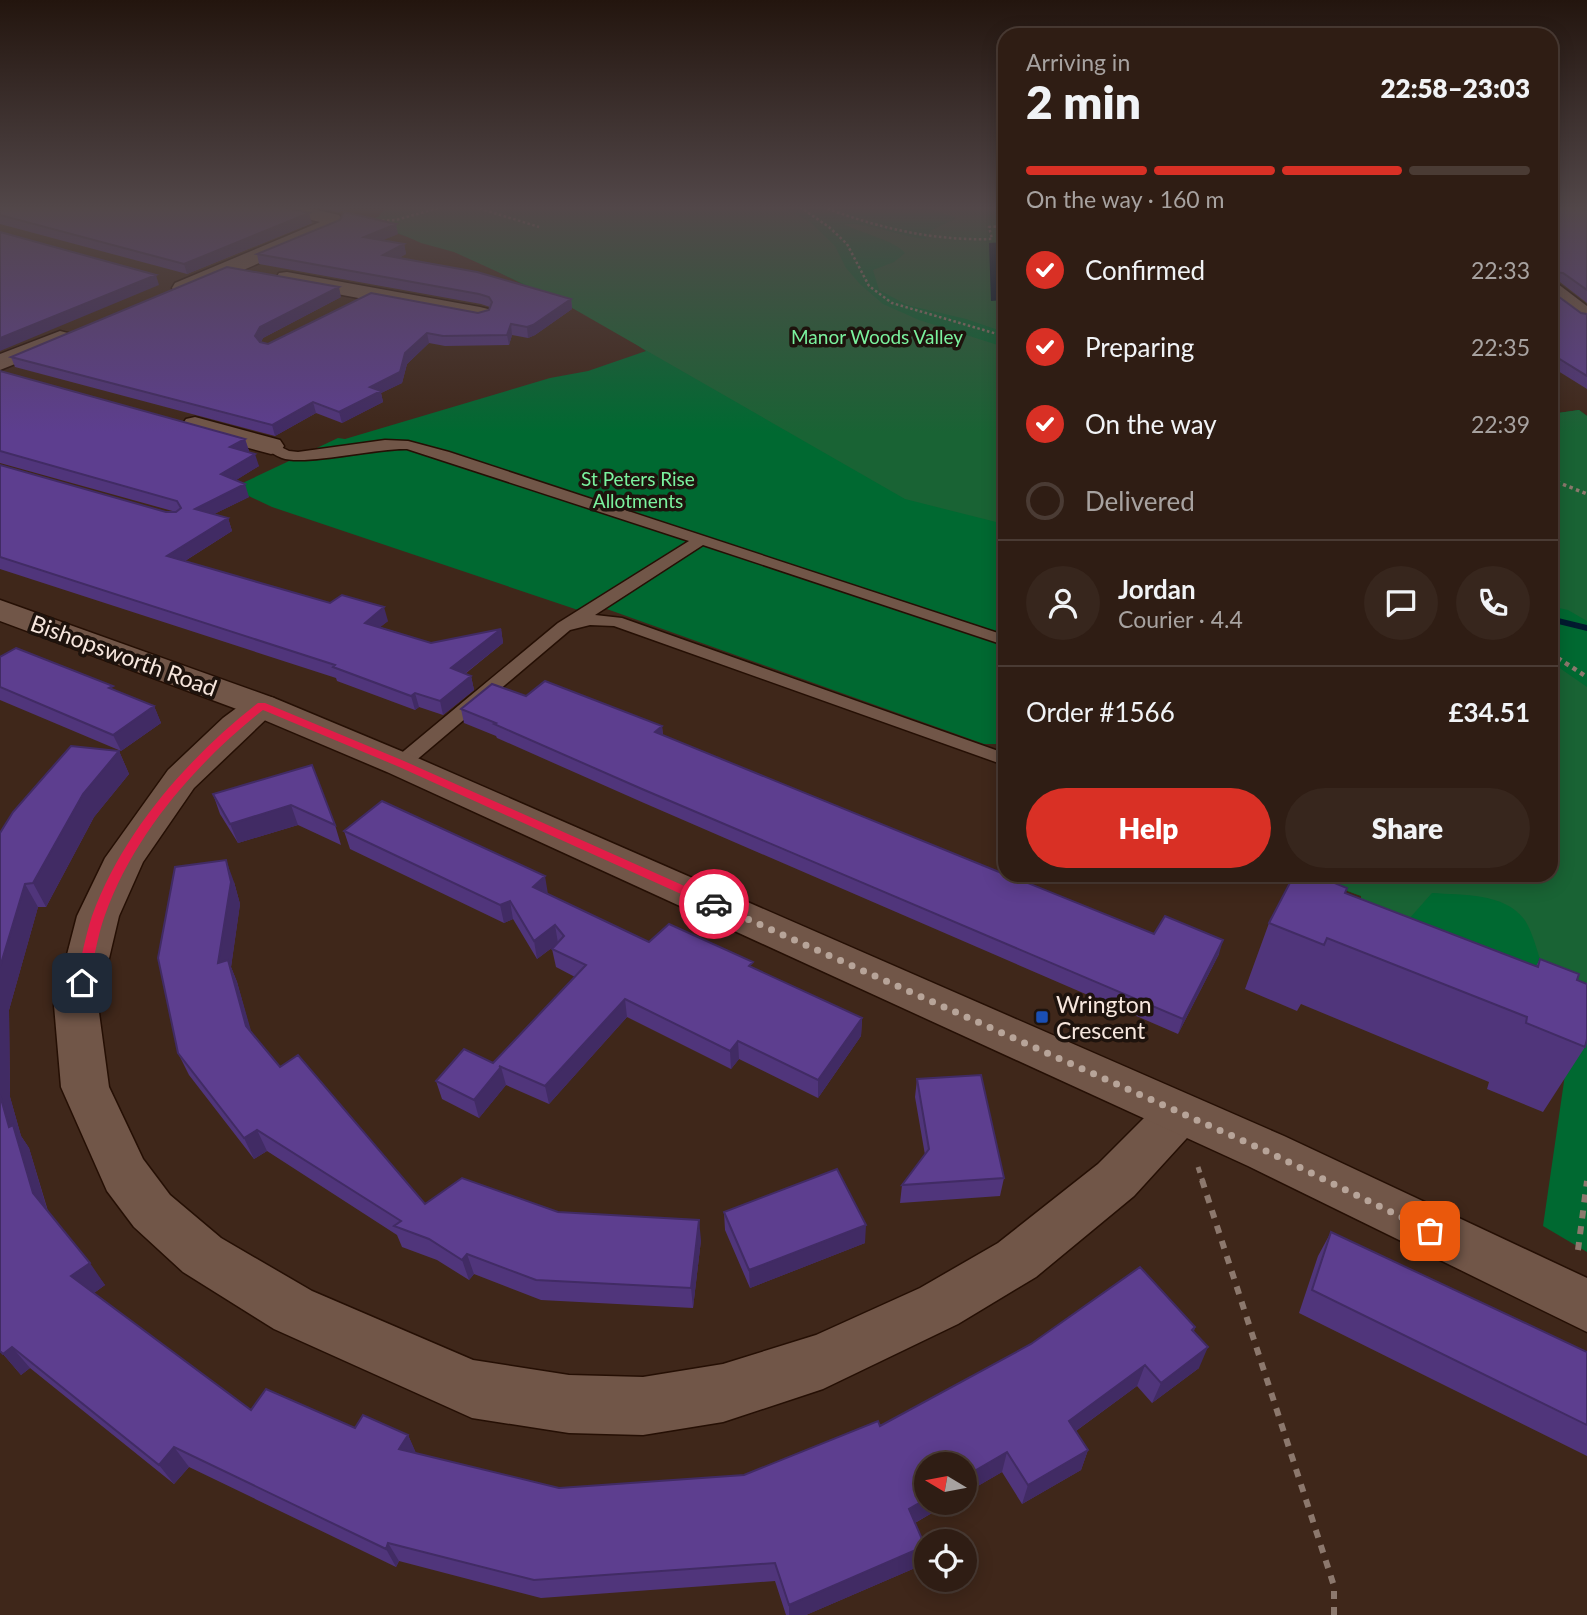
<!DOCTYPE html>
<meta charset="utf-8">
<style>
body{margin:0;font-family:Lato,sans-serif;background:#37261d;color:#f1f3f6;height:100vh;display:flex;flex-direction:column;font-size:26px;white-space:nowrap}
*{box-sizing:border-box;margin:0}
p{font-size:23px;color:#a7a2a0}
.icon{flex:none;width:38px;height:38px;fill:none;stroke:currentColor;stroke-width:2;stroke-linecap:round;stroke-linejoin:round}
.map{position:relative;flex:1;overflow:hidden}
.drawer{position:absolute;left:998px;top:28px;width:560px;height:854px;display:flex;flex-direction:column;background:#2f1d14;border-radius:21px;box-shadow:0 4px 18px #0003,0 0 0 2px #4a3b34}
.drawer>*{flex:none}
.needle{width:46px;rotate:280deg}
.tools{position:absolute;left:914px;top:1452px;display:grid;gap:14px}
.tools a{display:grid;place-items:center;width:63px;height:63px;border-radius:50%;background:#2f1d14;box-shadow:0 4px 18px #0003,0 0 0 2px #4a3b34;font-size:35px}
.pin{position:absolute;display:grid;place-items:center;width:60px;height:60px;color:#fff;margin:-30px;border-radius:14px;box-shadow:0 4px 10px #0006}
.courier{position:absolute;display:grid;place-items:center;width:70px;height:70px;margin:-35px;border:5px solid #e11d48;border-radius:50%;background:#fff;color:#222;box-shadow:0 2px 9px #0007}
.summary em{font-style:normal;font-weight:800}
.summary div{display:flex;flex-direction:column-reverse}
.summary{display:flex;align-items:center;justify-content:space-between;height:119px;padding:0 28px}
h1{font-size:46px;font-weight:800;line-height:52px}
.bar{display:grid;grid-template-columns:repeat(4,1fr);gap:10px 7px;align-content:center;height:84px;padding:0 28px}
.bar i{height:9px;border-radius:5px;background:#4a3b34}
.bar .selected{background:#d93025}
.bar p{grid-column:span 4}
.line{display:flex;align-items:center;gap:18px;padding:0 28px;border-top:2px solid #4a3b34}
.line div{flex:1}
.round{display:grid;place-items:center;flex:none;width:74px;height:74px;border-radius:37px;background:#37261d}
ol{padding:0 28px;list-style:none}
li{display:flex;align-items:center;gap:21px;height:77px}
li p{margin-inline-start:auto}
li .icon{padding:7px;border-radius:50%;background:#d93025;color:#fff;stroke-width:4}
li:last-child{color:#a7a2a0}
li i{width:38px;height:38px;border:4px solid #4a3b34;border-radius:50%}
.primary-button{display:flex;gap:14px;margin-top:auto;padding:14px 28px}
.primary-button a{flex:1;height:80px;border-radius:42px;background:#d93025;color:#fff;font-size:28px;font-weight:800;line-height:80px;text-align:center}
.primary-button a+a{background:#37261d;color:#f1f3f6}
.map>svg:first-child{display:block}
.green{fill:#006931}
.forest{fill:#196334}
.water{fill:#021a2f}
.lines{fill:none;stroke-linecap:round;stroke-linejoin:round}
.stream{fill:#021a2f;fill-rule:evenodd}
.service-casing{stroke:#250f04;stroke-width:3}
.minor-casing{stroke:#250f04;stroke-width:3}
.tertiary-casing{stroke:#250f04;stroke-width:3}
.path-far4{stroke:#8c786d;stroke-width:2.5;stroke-dasharray:2.5 2.5;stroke-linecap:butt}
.path-far3{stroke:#8c786d;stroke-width:3.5;stroke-dasharray:3.5 3.5;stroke-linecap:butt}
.path-far2{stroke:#8c786d;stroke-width:4.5;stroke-dasharray:4.5 4.5;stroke-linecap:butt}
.path-far1{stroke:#8c786d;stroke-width:5;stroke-dasharray:6 6;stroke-linecap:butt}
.path{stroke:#8c786d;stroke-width:6;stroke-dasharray:8 8;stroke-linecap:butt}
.service{fill:#715648;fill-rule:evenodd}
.minor{fill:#715648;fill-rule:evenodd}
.tertiary{fill:#715648;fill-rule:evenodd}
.wall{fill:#50357b}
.shaded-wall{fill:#412b64}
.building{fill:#5d3e8f;stroke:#412b64;stroke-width:2}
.route{fill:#e11d48}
.done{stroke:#b7a499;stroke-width:7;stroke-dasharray:0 12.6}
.transit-dot{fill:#1a4fb4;stroke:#1e130d;stroke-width:2.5}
.labels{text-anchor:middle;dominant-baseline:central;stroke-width:7;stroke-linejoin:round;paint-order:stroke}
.far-park-label{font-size:19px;fill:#7af29e;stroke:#1e130d}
.street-label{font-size:23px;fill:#f7e7de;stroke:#1e130d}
.poi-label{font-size:23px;fill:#f7e7de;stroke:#1e130d;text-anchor:start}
</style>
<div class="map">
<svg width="1587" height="1615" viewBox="0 0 1587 1615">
<rect width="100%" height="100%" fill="#3f271a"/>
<path class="green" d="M 387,207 L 1004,207 L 1004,740 L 999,744 L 984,744 L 590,603 L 578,610 L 272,507 L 232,488 L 338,438 L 345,439 L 550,378 L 588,371 L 646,351 C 610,325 568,305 528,287 C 504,275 480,262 455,252 C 426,242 396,236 370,220 L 378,217 Z
M 1579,410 L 1587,416 L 1587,997 L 1361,904 L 1361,896 L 1305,875 L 1550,875 L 1551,414 Z
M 1587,1007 L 1587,1252 L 1543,1226 L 1569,1047 Z"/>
<path class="forest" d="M 387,207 L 781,207 L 809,221 L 835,246 L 846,268 L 860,284 L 883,304 L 919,320 L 1004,347 L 1004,524 L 905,499 L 553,297 L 454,252 L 421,243 L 370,220 L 378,217 Z
M 924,207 L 1004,207 L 1004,332 L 966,319 L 907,305 L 879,290 L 873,270 L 894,262 L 905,253 C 896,241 861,233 844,224 C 871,223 898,236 925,239 L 932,230 L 957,218 Z
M 1579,410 L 1587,416 L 1587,621 L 1568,610 L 1550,606 L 1551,414 Z
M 1551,662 L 1587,687 L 1587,997 L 1547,982 C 1541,965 1534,933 1524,919 C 1504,893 1463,895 1432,893 L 1408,920 L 1361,904 L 1361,896 L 1305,875 L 1550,875 Z"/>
<path class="water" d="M 1004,242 L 1004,300 L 991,301 L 989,243 Z"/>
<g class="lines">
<path class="stream" d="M 1550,616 L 1587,625 L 1587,631 L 1550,622 Z"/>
<defs>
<path id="service" d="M 385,440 L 408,441 L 449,452 L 1004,635 L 1004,645 L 703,545 L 595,615 L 622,618 L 1004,753 L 1004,765 L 614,626 L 590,625 L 570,630 L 407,768 L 393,768 L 391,764 L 393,760 L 558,623 L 689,541 L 407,449 C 377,448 304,466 282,458 C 276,456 269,451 264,446 L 271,442 L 289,451 L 298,452 Z"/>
<path id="minor" d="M 272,207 L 304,207 L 339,215 L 344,223 L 341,227 L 191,293 L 175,293 L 172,288 L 175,283 L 320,222 L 274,211 Z
M 287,272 L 480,307 L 488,309 L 491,314 L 488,319 L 480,321 L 279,283 L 276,278 L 279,273 Z
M 60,331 L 68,333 L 72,338 L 68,343 L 0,370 L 0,354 Z
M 195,417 L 280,440 L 284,446 L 280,452 L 271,454 L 186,431 L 182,425 L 186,419 Z
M 262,695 L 274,698 L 280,706 L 194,788 L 143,862 L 119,916 L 98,1005 L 109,1087 L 143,1159 L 170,1195 L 221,1238 L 312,1291 L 473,1360 L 569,1375 L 643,1377 L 723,1364 L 816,1335 L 920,1288 L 998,1243 L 1098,1164 L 1163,1099 L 1180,1093 L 1197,1099 L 1204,1113 L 1197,1127 L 1134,1196 L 1036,1277 L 958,1324 L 823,1389 L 723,1422 L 643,1435 L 569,1433 L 472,1418 L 452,1409 L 274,1329 L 183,1272 L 134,1227 L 107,1191 L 61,1087 L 54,1005 L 77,916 L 105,858 L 168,770 L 223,718 L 250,698 Z"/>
<path id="tertiary" d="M 1550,283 L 1558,284 L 1587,306 L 1587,323 L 1579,321 L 1550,300 Z
M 0,600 L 274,698 L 413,756 L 1284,1136 L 1587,1278 L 1587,1332 L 1248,1166 L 387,772 L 250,714 L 0,621 Z"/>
</defs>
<use href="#service" class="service-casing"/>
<use href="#minor" class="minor-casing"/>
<use href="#tertiary" class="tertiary-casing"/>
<path class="path-far4" d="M 475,207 L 539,227
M 800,207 L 829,227 L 847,244 L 869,286 L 892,303 L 1004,336
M 823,207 C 878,228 933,241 992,239 L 989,227 L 1004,226
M 377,221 L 396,220 L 442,207"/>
<path class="path-far3" d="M 1550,479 L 1587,494"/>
<path class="path-far2" d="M 1550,653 L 1587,677"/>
<path class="path-far1" d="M 1198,1167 L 1203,1182"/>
<path class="path" d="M 1202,1180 L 1334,1586 L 1334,1615
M 1578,1250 L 1587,1181"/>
<use href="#service" class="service"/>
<use href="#minor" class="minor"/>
<use href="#tertiary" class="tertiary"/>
</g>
<path class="wall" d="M 0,207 L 312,223 L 187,274 L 0,224 Z
M 315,207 L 354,207 L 339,212 Z
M 1550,207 L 1587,211 L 1587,303 L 1560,282 L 1551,281 L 1551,291 L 1581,313 L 1587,314 L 1587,389 L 1550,366 Z
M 398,234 L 382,240 L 404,244 L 406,254 L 399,258 L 571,299 L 572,309 L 535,335 L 528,338 L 512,335 L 509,345 L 445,346 L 429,343 L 407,364 L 402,383 L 381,393 L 383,402 L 342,423 L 316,413 L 275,436 L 15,367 L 11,357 L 341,297 L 263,338 L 261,342 L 268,344 L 478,313 L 489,310 L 490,307 L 481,304 L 259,264 L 257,254 Z
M 0,371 L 245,439 L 249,451 L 248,452 L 259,466 L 236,480 L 249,497 L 214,514 L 228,518 L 232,531 L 185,561 L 388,621 L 380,627 L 431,643 L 501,629 L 503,643 L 465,674 L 471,676 L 474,690 L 443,715 L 419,707 L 415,710 L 337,681 L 336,678 L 0,569 L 0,465 L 166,512 L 176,512 L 0,463 Z
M 0,657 L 115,691 L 154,706 L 161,723 L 121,751 L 0,700 Z
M 526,696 L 662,726 L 663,736 L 1154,934 L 1219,954 L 1178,1034 L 644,803 L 497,738 L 496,736 L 464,723 L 461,709 Z
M 119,751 L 129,774 L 94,817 L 46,907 L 38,907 L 9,1010 L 10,1097 L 21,1136 L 29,1148 L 48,1211 L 105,1285 L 94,1293 L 251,1410 L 355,1428 L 408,1435 L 416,1454 L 559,1488 L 744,1475 L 880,1426 L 1195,1327 L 1194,1331 L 1199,1368 L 1152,1403 L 1137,1386 L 1076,1431 L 1088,1450 L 1081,1470 L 1022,1504 L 1002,1472 L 964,1494 L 964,1465 L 926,1503 L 949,1503 L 915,1523 L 922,1565 L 806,1615 L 786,1615 L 775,1581 L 541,1598 L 399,1561 L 396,1567 L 189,1467 L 174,1484 L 30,1368 L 21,1375 L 3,1354 L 0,833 Z
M 312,765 L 335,825 L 341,845 L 298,825 L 238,843 L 220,814 L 213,794 Z
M 344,831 L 548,894 L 547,894 L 649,942 L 754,968 L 862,1018 L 861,1036 L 818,1098 L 739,1059 L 731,1069 L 627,1017 L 549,1104 L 506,1085 L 479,1118 L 442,1099 L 436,1081 L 493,1063 L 575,977 L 556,967 L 552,949 L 557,944 L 537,959 L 513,919 L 504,923 L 350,849 Z
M 234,882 L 240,904 L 231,967 L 237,982 L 251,1033 L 280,1067 L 425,1204 L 558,1212 L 701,1240 L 693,1308 L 541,1300 L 474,1274 L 469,1280 L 437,1260 L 402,1247 L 397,1235 L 267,1151 L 254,1159 L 189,1075 L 178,1053 Z
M 1345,893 L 1536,966 L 1540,959 L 1577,980 L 1585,1047 L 1543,1112 L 1487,1089 L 1489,1082 L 1301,1004 L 1297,1011 L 1245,989 L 1269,923 Z
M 917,1079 L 1004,1178 L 1000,1196 L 900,1203 L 902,1185 L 925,1155 L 915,1097 Z
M 724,1212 L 865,1243 L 750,1288 L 725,1230 Z
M 1331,1232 L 1587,1352 L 1587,1456 L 1299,1313 L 1318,1256 Z"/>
<path class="shaded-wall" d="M 338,207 L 354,207 L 339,212 Z
M 309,213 L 312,223 L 187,274 L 184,264 Z
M 396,224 L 398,234 L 366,247 L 364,237 Z
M 404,244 L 406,254 L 385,265 L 383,255 Z
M 156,275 L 159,285 L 0,351 L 0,338 Z
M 339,287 L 341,297 L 263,338 L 258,347 L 255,336 L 260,327 Z
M 571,299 L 572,309 L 535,335 L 528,338 L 527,327 Z
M 511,324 L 512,335 L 509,345 L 507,335 Z
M 427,333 L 429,343 L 407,364 L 402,383 L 381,393 L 383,402 L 342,423 L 339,412 L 370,387 Z
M 313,402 L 316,413 L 275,436 L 272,425 Z
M 245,439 L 249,451 L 234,460 L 230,447 Z
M 255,454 L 259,466 L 225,487 L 221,474 Z
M 245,484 L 249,497 L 200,521 L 195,509 Z
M 228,518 L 232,531 L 172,569 L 167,556 Z
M 384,607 L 388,621 L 369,636 L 365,623 Z
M 501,629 L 503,643 L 454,682 L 451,668 Z
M 471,676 L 474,690 L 443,715 L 440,701 Z
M 415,693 L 419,707 L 415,710 L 411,696 Z
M 154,706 L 161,723 L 121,751 L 113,735 Z
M 662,726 L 663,740 L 655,732 Z
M 119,751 L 129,774 L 94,817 L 46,907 L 33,883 L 83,794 Z
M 291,805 L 298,825 L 238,843 L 230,824 Z
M 226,860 L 234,882 L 240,904 L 231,967 L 237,982 L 256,1048 L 218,963 Z
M 545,876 L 548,894 L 536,905 L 533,887 Z
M 25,884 L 38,907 L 9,1010 L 10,1097 L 21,1136 L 29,1148 L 49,1216 L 33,1193 L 9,1127 L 0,1095 L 0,967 Z
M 510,901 L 513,919 L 504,923 L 500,905 Z
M 555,925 L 558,943 L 537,959 L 534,941 Z
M 1223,940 L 1219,954 L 1178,1034 L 1183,1019 Z
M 625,999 L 627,1017 L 549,1104 L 545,1086 Z
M 862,1018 L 861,1036 L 818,1098 L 818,1080 Z
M 738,1041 L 739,1059 L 731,1069 L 730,1051 Z
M 501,1067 L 506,1085 L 479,1118 L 474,1100 Z
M 257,1130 L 267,1151 L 254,1159 L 244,1138 Z
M 699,1220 L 701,1240 L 693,1308 L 691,1288 Z
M 866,1225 L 865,1243 L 750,1288 L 749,1270 Z
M 467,1254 L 474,1274 L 469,1280 L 462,1260 Z
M 90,1263 L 105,1285 L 87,1298 L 71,1276 Z
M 12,1347 L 30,1368 L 21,1375 L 3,1354 Z
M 1208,1347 L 1199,1368 L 1152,1403 L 1161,1383 Z
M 1145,1365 L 1137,1386 L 1062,1441 L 1069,1421 Z
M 408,1435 L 417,1455 L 399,1449 Z
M 174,1447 L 189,1467 L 174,1484 L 159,1465 Z
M 1088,1450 L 1081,1470 L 1022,1504 L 1028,1485 Z
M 1007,1452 L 1002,1472 L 964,1494 L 964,1477 Z
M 926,1499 L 926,1503 L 949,1503 L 906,1528 L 909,1509 Z
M 388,1543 L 399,1561 L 396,1567 L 386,1549 Z
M 925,1546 L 922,1565 L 806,1615 L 789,1615 L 789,1605 Z"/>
<path class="building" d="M 0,207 L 284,207 L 309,213 L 184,264 L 0,215 Z
M 1550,207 L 1578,207 L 1587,211 L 1587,290 L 1563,273 L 1552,272 L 1551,291 L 1581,313 L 1587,314 L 1587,376 L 1550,353 Z
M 344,212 L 396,224 L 364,237 L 404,244 L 383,255 L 477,272 L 571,299 L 533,325 L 527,327 L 511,324 L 507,335 L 443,336 L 427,333 L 405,353 L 400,372 L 370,387 L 381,391 L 339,412 L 313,402 L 272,425 L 11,357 L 227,267 L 339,287 L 260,327 L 255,336 L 260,342 L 268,344 L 371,293 L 478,313 L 489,310 L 492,302 L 489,297 L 479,294 L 257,254 L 340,220 Z
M 0,232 L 156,275 L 0,338 Z
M 0,371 L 245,439 L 230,447 L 255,454 L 221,474 L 245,484 L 195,509 L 228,518 L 167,556 L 330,603 L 342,595 L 384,607 L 365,623 L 431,643 L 501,629 L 451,668 L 471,676 L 440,701 L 415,693 L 411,696 L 333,667 L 335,665 L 0,557 L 0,465 L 166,512 L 176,512 L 181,508 L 177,501 L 0,451 Z
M 16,648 L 113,686 L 109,688 L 154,706 L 113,735 L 0,687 L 0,657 Z
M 545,681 L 662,726 L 655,732 L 1004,874 L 1004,875 L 1008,875 L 1154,934 L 1165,916 L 1223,940 L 1183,1019 L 642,789 L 494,724 L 496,723 L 461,709 L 492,684 L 526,696 Z
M 71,746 L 119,751 L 83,794 L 33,883 L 25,884 L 0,967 L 0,833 L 13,812 Z
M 312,765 L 335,825 L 291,805 L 230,824 L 213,794 Z
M 382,801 L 545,876 L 533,887 L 649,942 L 669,924 L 753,962 L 749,966 L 862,1018 L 818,1080 L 738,1041 L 730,1051 L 625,999 L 545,1086 L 499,1066 L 501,1067 L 474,1100 L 436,1081 L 464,1049 L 493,1063 L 586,965 L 552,949 L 564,936 L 555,925 L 534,941 L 510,901 L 500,905 L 344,831 Z
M 226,860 L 231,882 L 218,963 L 228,960 L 246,1026 L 280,1067 L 298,1055 L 425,1204 L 462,1178 L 558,1212 L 699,1220 L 691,1288 L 536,1280 L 467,1254 L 462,1260 L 429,1239 L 394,1226 L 401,1221 L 257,1130 L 244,1138 L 178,1053 L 158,958 L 175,867 Z
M 1294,875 L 1312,882 L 1315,875 L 1347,888 L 1345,893 L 1538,967 L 1540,959 L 1579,974 L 1577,980 L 1587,984 L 1587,1039 L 1585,1047 L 1526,1023 L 1527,1017 L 1327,938 L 1324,945 L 1269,923 Z
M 981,1075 L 1004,1178 L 902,1185 L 929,1149 L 917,1079 Z
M 0,1095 L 9,1127 L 13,1125 L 33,1193 L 90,1263 L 71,1276 L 251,1410 L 266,1389 L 355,1428 L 363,1415 L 408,1435 L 399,1449 L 559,1488 L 744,1475 L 878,1421 L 880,1426 L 1031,1344 L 1140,1267 L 1195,1327 L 1192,1330 L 1208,1347 L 1161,1383 L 1145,1365 L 1069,1421 L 1088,1450 L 1028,1485 L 1007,1452 L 964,1477 L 964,1465 L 926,1465 L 926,1499 L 909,1509 L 925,1546 L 789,1605 L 775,1563 L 534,1580 L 388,1543 L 386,1549 L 174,1447 L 159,1465 L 12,1347 L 3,1354 L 0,1351 Z
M 837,1169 L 866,1225 L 749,1270 L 724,1212 Z
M 1331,1232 L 1587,1352 L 1587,1425 L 1312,1290 Z"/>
<linearGradient id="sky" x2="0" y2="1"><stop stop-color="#23150e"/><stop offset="0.48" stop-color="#524749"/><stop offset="1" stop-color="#524749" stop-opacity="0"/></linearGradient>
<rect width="1587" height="433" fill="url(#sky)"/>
<path class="route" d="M 258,703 L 265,703 L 404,761 L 718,901 L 720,904 L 714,908 L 710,907 L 397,766 L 263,710 C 196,763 134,834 105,915 C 97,937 94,961 88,983 L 82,988 L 77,987 L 75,983 C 81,961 85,937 92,916 C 123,831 188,758 258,703 Z"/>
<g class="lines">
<path class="done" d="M 714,904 L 1266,1151 L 1430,1231"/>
</g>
<rect class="transit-dot" x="1035" y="1010" width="14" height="14" rx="3.5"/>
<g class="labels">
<g class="far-park-label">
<text x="877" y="336">Manor Woods Valley</text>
<text x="638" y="478">St Peters Rise<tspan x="638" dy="22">Allotments</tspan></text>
</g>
<g class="street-label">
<text transform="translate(124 655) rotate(20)">Bishopsworth Road</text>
</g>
<g class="poi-label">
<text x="1056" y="1004">Wrington<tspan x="1056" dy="26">Crescent</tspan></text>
</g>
</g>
</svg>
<div class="tools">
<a><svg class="needle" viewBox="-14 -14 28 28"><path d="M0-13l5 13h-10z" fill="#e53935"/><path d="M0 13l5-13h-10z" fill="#a7a2a0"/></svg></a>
<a><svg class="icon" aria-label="locate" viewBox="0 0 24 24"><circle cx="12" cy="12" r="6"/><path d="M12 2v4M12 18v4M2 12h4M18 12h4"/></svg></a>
</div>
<div class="pin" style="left:1430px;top:1231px;background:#ea580c"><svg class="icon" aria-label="bag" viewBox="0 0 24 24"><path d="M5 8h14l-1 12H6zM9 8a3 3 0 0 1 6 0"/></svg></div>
<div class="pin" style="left:82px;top:983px;background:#1f2937"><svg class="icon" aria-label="home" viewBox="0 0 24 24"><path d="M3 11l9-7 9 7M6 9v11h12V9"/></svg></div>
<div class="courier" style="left:714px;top:904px"><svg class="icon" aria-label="car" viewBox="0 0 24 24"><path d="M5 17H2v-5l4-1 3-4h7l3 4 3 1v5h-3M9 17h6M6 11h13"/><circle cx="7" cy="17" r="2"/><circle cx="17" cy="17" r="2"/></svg></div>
<section class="drawer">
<div class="summary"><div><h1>2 min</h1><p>Arriving in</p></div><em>22:58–23:03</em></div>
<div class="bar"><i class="selected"></i><i class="selected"></i><i class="selected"></i><i></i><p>On the way · 160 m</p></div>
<ol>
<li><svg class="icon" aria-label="check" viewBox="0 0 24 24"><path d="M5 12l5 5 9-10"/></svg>Confirmed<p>22:33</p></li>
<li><svg class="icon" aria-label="check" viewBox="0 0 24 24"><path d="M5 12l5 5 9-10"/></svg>Preparing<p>22:35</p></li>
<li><svg class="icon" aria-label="check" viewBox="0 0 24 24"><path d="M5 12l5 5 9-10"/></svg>On the way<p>22:39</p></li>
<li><i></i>Delivered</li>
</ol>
<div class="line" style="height:126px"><a class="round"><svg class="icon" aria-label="person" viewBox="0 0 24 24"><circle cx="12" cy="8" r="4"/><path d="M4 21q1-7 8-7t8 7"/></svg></a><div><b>Jordan</b><p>Courier · 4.4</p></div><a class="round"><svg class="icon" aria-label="chat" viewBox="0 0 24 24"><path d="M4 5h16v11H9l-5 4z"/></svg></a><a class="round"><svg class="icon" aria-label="phone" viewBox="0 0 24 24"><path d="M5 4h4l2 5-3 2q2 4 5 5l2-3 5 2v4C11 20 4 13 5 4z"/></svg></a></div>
<div class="line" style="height:91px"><div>Order #1566</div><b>£34.51</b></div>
<div class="primary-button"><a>Help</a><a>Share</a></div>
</section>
</div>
